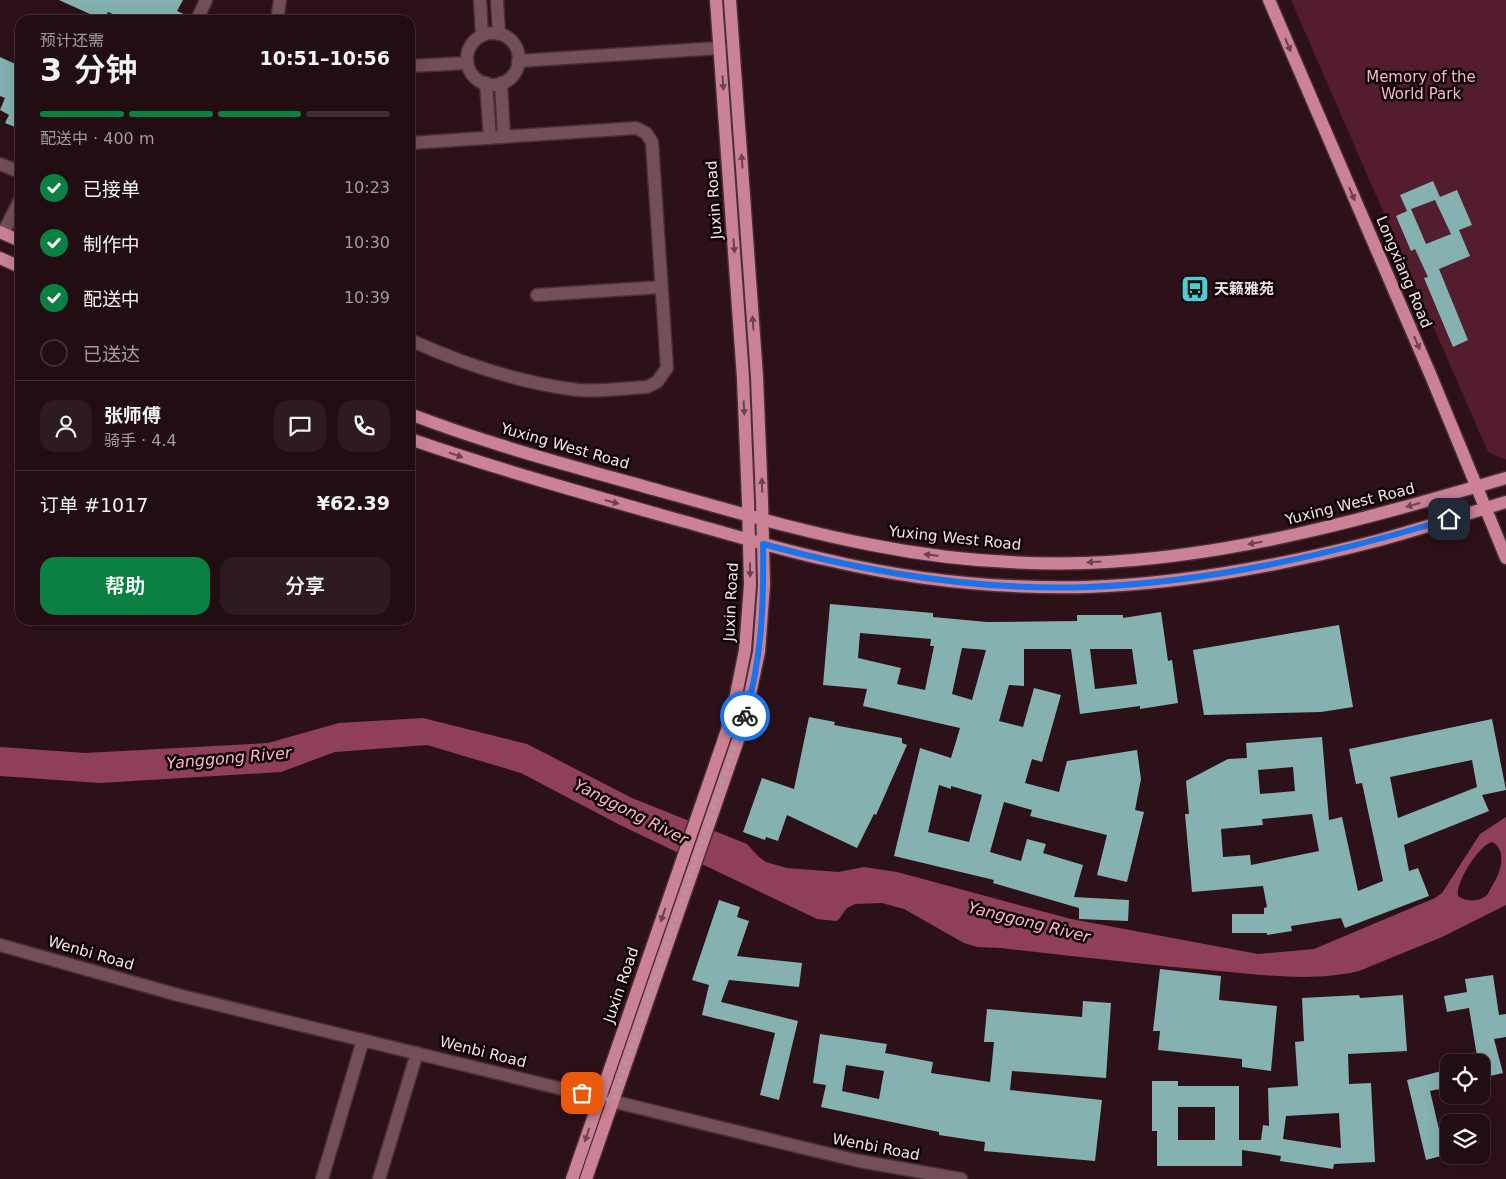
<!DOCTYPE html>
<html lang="zh">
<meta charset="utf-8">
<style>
body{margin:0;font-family:"DejaVu Sans","Noto Sans SC",sans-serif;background:#2e1b21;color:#f1f3f6;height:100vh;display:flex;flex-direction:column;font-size:19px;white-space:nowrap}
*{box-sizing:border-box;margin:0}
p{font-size:16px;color:#a29ca0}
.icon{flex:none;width:28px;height:28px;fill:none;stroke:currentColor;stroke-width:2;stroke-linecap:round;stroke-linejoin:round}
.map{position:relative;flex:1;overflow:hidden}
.sheet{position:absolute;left:15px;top:15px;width:400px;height:610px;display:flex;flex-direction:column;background:#220d13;border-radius:15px;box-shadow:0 5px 20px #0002,0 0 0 1px #3f2d33}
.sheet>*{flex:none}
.buttons{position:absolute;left:1440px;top:1054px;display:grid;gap:10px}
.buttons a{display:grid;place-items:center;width:50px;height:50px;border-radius:10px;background:#220d13;box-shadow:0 5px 20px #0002,0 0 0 1px #3f2d33;font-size:25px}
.pin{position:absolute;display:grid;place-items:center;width:42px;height:42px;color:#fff;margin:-21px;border-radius:10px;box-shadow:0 2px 8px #0006}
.courier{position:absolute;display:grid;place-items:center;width:50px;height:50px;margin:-25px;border:4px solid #1a73e8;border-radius:50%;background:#fff;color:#222;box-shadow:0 1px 6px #0007}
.summary em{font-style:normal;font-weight:600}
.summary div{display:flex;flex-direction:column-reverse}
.summary{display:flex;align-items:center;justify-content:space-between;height:85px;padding:0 25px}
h1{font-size:32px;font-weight:600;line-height:38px}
.bar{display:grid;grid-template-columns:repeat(4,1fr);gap:8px 5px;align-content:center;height:60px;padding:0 25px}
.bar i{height:6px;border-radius:4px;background:#3f2d33}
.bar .current{background:#0b8043}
.bar p{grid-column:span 4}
.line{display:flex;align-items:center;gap:12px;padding:0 25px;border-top:1px solid #3f2d33}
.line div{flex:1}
.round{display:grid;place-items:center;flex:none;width:52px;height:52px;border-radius:15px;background:#2e1b21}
ol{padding:0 25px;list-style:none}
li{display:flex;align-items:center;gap:15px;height:55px}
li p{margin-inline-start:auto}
li .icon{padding:5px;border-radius:50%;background:#0b8043;color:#fff;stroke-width:4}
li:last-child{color:#a29ca0}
li i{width:28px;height:28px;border:2px solid #3f2d33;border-radius:50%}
.cta{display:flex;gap:10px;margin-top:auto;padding:10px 25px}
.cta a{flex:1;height:58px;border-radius:15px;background:#0b8043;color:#fff;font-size:20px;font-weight:600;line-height:58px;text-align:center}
.cta a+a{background:#2e1b21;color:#f1f3f6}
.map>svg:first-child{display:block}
.green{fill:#531d2e}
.water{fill:#8f4058;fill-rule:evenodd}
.building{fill:#85b1b1;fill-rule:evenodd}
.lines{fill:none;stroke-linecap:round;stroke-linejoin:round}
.minor-casing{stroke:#492e36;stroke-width:15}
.major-casing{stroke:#492e36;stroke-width:15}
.minor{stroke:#734f58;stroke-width:12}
.major{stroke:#cb8295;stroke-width:12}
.oneway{fill:#6c424e}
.done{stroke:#b0989e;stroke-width:5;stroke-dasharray:0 9}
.route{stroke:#1a73e8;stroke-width:6}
.labels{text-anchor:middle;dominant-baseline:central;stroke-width:5;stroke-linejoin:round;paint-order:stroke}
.park-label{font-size:15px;fill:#fdb7c8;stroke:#0e0306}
.street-label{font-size:15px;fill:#f6e1e6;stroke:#0e0306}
.poi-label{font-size:15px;font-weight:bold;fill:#f6e1e6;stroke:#0e0306;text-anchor:start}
.water-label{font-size:16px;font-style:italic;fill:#fdb6c8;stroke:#0e0306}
</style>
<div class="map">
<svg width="1506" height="1179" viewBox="0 0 1506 1179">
<rect width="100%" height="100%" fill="#2d1119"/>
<path class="green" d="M 1291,0 L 1506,0 L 1506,459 L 1503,459 L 1488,452 Z"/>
<path class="water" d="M 423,718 L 527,744 L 632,798 L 747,844 L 759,857 L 766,862 L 787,868 L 838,872 L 864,867 L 897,872 L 1071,919 L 1258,954 L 1314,949 L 1435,898 L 1442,893 L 1480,834 L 1506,817 L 1506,905 L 1442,937 L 1359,971 C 1313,982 1265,975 1219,971 C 1146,965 1073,956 1000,948 L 977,947 L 964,943 L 904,909 L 882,903 L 855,904 L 847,908 L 839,919 L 836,921 L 817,919 L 620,825 L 521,773 L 427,745 L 335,752 L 281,772 L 100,783 L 0,776 L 0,747 L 85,753 L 268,743 L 339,723 ZM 1492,842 C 1506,848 1502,869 1495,881 C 1492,885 1490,891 1487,895 C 1480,902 1465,902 1458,896 C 1455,883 1479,845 1492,842 Z"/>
<path class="building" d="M 59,0 L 183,0 L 177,11 L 190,17 L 189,20 L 127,20 L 108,12 L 103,20 Z
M 0,57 L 20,66 L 20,129 L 5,123 L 9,115 L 0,110 L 5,98 L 0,96 Z
M 1433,181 L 1440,197 L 1457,190 L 1472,225 L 1459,230 L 1470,256 L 1439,269 L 1468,340 L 1453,347 L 1424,278 L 1428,277 L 1415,249 L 1411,251 L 1396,216 L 1407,211 L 1400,195 ZM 1435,200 L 1451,234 L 1426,244 L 1411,209 Z
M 830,604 L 933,613 L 933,617 L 987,622 L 1077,621 L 1077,615 L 1123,615 L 1123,618 L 1161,612 L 1168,661 L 1172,660 L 1178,703 L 1140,709 L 1140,706 L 1080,714 L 1071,649 L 1024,649 L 1024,686 L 1009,685 L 999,721 L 1023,727 L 1034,688 L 1061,695 L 1042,762 L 1032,759 L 1025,783 L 1059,792 L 1067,761 L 1137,750 L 1141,779 L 1135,810 L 1144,812 L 1127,882 L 1097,875 L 1107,835 L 1030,816 L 1032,810 L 1004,802 L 990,852 L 1021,861 L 1027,839 L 1046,844 L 1043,853 L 1083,865 L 1074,897 L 1129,900 L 1128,921 L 1079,919 L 1079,908 L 993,883 L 994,880 L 894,856 L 920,748 L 951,758 L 960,728 L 863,706 L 867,689 L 823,685 ZM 860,633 L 931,639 L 930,646 L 934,646 L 925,690 L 897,684 L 901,668 L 858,658 ZM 962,648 L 986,650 L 972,700 L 952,694 ZM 1090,649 L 1132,649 L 1137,684 L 1095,689 ZM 939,785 L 951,789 L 951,786 L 982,795 L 969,842 L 928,832 Z
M 1339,625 L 1353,707 L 1321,712 L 1204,715 L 1193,650 Z
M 809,717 L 835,722 L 834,725 L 902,738 L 902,743 L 907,745 L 876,815 L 874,814 L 857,848 L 787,815 L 778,841 L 766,837 L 765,840 L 743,832 L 762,778 L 794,789 Z
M 1492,719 L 1506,790 L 1482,795 L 1489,811 L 1404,845 L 1409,871 L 1418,868 L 1429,896 L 1345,928 L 1341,918 L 1291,926 L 1292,931 L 1267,935 L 1267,933 L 1232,933 L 1232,914 L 1264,914 L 1264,908 L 1267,907 L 1263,886 L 1192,892 L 1185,814 L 1189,814 L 1186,781 L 1228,759 L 1247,758 L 1246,743 L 1322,737 L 1329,820 L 1342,817 L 1358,891 L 1383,881 L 1362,783 L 1356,784 L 1349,749 ZM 1472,760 L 1477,787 L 1398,818 L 1390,777 ZM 1293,767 L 1295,791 L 1260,794 L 1258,770 ZM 1312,814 L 1319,851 L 1251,865 L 1250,855 L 1223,857 L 1221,829 L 1263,825 L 1262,819 Z
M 719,900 L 740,907 L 737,917 L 749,921 L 737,956 L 802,963 L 799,987 L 729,980 L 721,1002 L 798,1021 L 779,1100 L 760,1095 L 775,1033 L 702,1015 L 709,985 L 692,980 Z
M 1160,969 L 1221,976 L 1219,1000 L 1277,1006 L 1271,1071 L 1242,1067 L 1242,1059 L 1158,1050 L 1160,1031 L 1153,1031 Z
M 1493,975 L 1499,1015 L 1506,1014 L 1506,1037 L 1494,1039 L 1503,1073 L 1481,1078 L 1481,1062 L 1478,1062 L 1469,1008 L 1447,1012 L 1444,996 L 1467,992 L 1465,979 Z
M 1359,995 L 1360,998 L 1403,995 L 1407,1051 L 1348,1054 L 1349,1084 L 1371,1083 L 1375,1162 L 1334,1164 L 1333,1169 L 1280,1161 L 1281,1156 L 1242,1150 L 1242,1166 L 1157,1166 L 1157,1131 L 1152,1131 L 1152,1081 L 1178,1081 L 1178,1086 L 1239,1086 L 1239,1140 L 1261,1140 L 1263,1125 L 1269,1126 L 1268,1088 L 1298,1086 L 1295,1042 L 1304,1041 L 1302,998 ZM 1178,1107 L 1215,1107 L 1215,1140 L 1178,1140 ZM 1339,1113 L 1341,1148 L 1283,1139 L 1286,1116 Z
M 1083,1001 L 1111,1003 L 1106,1078 L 1012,1071 L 1010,1090 L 1102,1100 L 1095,1161 L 984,1151 L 985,1142 L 939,1135 L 939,1132 L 821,1107 L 826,1085 L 813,1083 L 820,1034 L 887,1044 L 885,1053 L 933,1062 L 931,1073 L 990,1082 L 994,1042 L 984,1042 L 987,1009 L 1082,1017 ZM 846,1065 L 884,1071 L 879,1099 L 842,1091 Z
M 1449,1069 L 1449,1087 L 1430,1091 L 1445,1155 L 1426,1160 L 1407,1080 Z"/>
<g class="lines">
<defs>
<path id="minor" d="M 480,0 L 482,35
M 497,0 L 499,34
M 197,20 L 206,0
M 277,20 L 280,0
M467 59a26 26 0 1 1 52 0a26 26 0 1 1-52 0Z
M 518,61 L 720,48
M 410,66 L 467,63
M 486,83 L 490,138
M 501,83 L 504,137
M 410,143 L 636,128 L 646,133 L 652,142 L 667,368 L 657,382 L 647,387 C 626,388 599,392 578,390 C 521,383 463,364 410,340
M 0,164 L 20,172
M 3,233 L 20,200
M 537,295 L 662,287
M 0,945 L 178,995 L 804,1148 L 859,1161 L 961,1179
M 322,1179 L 363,1040
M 379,1179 L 417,1053"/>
<path id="major" d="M 1269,0 L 1431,376 L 1506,558
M 0,232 L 20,241
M 0,258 L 20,267
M 410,414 C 493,446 579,468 664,492 C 733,511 802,532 872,545 C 942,559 1015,565 1086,563 C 1231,558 1368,518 1506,478
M 410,439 C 497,469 586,494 675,519 C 726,533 777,549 828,560 C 912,580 999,589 1086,587 C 1182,584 1283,565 1376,541 C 1420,529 1463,515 1506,502
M 572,1179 L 725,736 L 733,710 L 745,650 L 750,585 L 748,501 L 743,378 L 716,0
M 586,1179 L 738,740 L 746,713 L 759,652 L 764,585 L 762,501 L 757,377 L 730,0"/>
</defs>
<use href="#minor" class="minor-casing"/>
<use href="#major" class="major-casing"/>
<use href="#minor" class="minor"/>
<use href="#major" class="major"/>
</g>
<defs><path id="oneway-solid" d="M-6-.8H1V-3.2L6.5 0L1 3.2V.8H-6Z" transform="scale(1.25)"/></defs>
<g class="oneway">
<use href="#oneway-solid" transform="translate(1288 45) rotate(67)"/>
<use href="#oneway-solid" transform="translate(723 83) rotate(86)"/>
<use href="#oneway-solid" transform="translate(742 161) rotate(-94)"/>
<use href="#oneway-solid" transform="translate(1352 194) rotate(67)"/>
<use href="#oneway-solid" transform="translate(734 246) rotate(86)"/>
<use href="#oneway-solid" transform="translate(753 323) rotate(-94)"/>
<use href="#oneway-solid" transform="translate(1417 343) rotate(67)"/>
<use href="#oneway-solid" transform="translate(744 408) rotate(87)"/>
<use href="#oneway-solid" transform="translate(456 455) rotate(19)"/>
<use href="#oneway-solid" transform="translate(762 485) rotate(-92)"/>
<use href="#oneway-solid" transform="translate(612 502) rotate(15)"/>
<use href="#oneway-solid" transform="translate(1413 505) rotate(164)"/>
<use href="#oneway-solid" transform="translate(1255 543) rotate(170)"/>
<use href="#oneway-solid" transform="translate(931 555) rotate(-173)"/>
<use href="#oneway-solid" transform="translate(1094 562) rotate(176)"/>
<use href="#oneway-solid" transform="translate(750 570) rotate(89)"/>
<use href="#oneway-solid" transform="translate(663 915) rotate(109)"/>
<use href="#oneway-solid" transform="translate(587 1135) rotate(109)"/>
</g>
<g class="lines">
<path class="done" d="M 582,1093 L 613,1101 L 745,716"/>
<path class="route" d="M 745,716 C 762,660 764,602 763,544 C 869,573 979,591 1089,587 C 1212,582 1332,554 1449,519"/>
</g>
<defs>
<symbol id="bus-square" viewBox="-11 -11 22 22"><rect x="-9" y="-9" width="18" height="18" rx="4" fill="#52cdcf" stroke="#0e0306"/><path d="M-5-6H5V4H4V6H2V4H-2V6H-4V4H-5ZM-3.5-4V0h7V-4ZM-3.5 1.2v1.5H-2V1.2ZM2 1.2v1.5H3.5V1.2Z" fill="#111"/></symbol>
</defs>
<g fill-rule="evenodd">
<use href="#bus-square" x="1179" y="273" width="32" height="32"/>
</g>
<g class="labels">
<g class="park-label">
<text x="1421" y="77">Memory of the<tspan x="1421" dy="17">World Park</tspan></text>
</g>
<g class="street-label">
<text transform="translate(714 200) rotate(-94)">Juxin Road</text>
<text transform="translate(1404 272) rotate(67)">Longxiang Road</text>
<text transform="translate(565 446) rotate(16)">Yuxing West Road</text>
<text transform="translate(1350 504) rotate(-14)">Yuxing West Road</text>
<text transform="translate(955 538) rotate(6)">Yuxing West Road</text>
<text transform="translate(731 602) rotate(-87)">Juxin Road</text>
<text transform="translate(91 953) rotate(16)">Wenbi Road</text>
<text transform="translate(621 985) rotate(-71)">Juxin Road</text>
<text transform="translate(483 1052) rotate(14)">Wenbi Road</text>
<text transform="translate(876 1147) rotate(11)">Wenbi Road</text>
</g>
<g class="poi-label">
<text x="1214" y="289">天籁雅苑</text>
</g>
<g class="water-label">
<text transform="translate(229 758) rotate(-5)">Yanggong River</text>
<text transform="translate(631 812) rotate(27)">Yanggong River</text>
<text transform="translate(1029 922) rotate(14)">Yanggong River</text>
</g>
</g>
</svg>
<div class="buttons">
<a><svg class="icon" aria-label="locate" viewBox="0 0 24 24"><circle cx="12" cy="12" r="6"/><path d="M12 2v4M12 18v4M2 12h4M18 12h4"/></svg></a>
<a><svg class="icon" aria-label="layers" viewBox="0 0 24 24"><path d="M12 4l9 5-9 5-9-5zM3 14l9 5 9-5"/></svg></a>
</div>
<div class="pin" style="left:582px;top:1093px;background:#ea580c"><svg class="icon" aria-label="bag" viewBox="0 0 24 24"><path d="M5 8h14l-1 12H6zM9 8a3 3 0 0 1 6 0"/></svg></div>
<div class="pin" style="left:1449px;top:519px;background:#1f2937"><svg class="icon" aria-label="home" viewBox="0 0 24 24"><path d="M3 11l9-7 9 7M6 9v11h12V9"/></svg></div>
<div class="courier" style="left:745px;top:716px"><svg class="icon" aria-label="bike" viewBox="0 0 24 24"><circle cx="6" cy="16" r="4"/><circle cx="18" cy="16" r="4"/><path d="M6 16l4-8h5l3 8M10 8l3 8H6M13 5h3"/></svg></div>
<section class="sheet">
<div class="summary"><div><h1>3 分钟</h1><p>预计还需</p></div><em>10:51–10:56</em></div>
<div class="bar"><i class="current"></i><i class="current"></i><i class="current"></i><i></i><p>配送中 · 400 m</p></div>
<ol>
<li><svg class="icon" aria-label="check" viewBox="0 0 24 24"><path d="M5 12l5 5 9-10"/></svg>已接单<p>10:23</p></li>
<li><svg class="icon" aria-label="check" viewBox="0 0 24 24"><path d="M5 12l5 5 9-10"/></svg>制作中<p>10:30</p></li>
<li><svg class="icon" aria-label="check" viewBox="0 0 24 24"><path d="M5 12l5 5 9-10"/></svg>配送中<p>10:39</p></li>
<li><i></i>已送达</li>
</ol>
<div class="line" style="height:90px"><a class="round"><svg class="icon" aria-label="person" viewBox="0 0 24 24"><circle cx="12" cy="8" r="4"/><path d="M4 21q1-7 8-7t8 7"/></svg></a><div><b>张师傅</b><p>骑手 · 4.4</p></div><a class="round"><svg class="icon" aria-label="chat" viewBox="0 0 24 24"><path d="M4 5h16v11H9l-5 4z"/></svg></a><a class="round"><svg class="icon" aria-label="phone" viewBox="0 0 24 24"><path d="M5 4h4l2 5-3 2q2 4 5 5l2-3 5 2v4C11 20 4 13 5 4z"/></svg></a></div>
<div class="line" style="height:65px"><div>订单 #1017</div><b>¥62.39</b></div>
<div class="cta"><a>帮助</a><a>分享</a></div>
</section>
</div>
